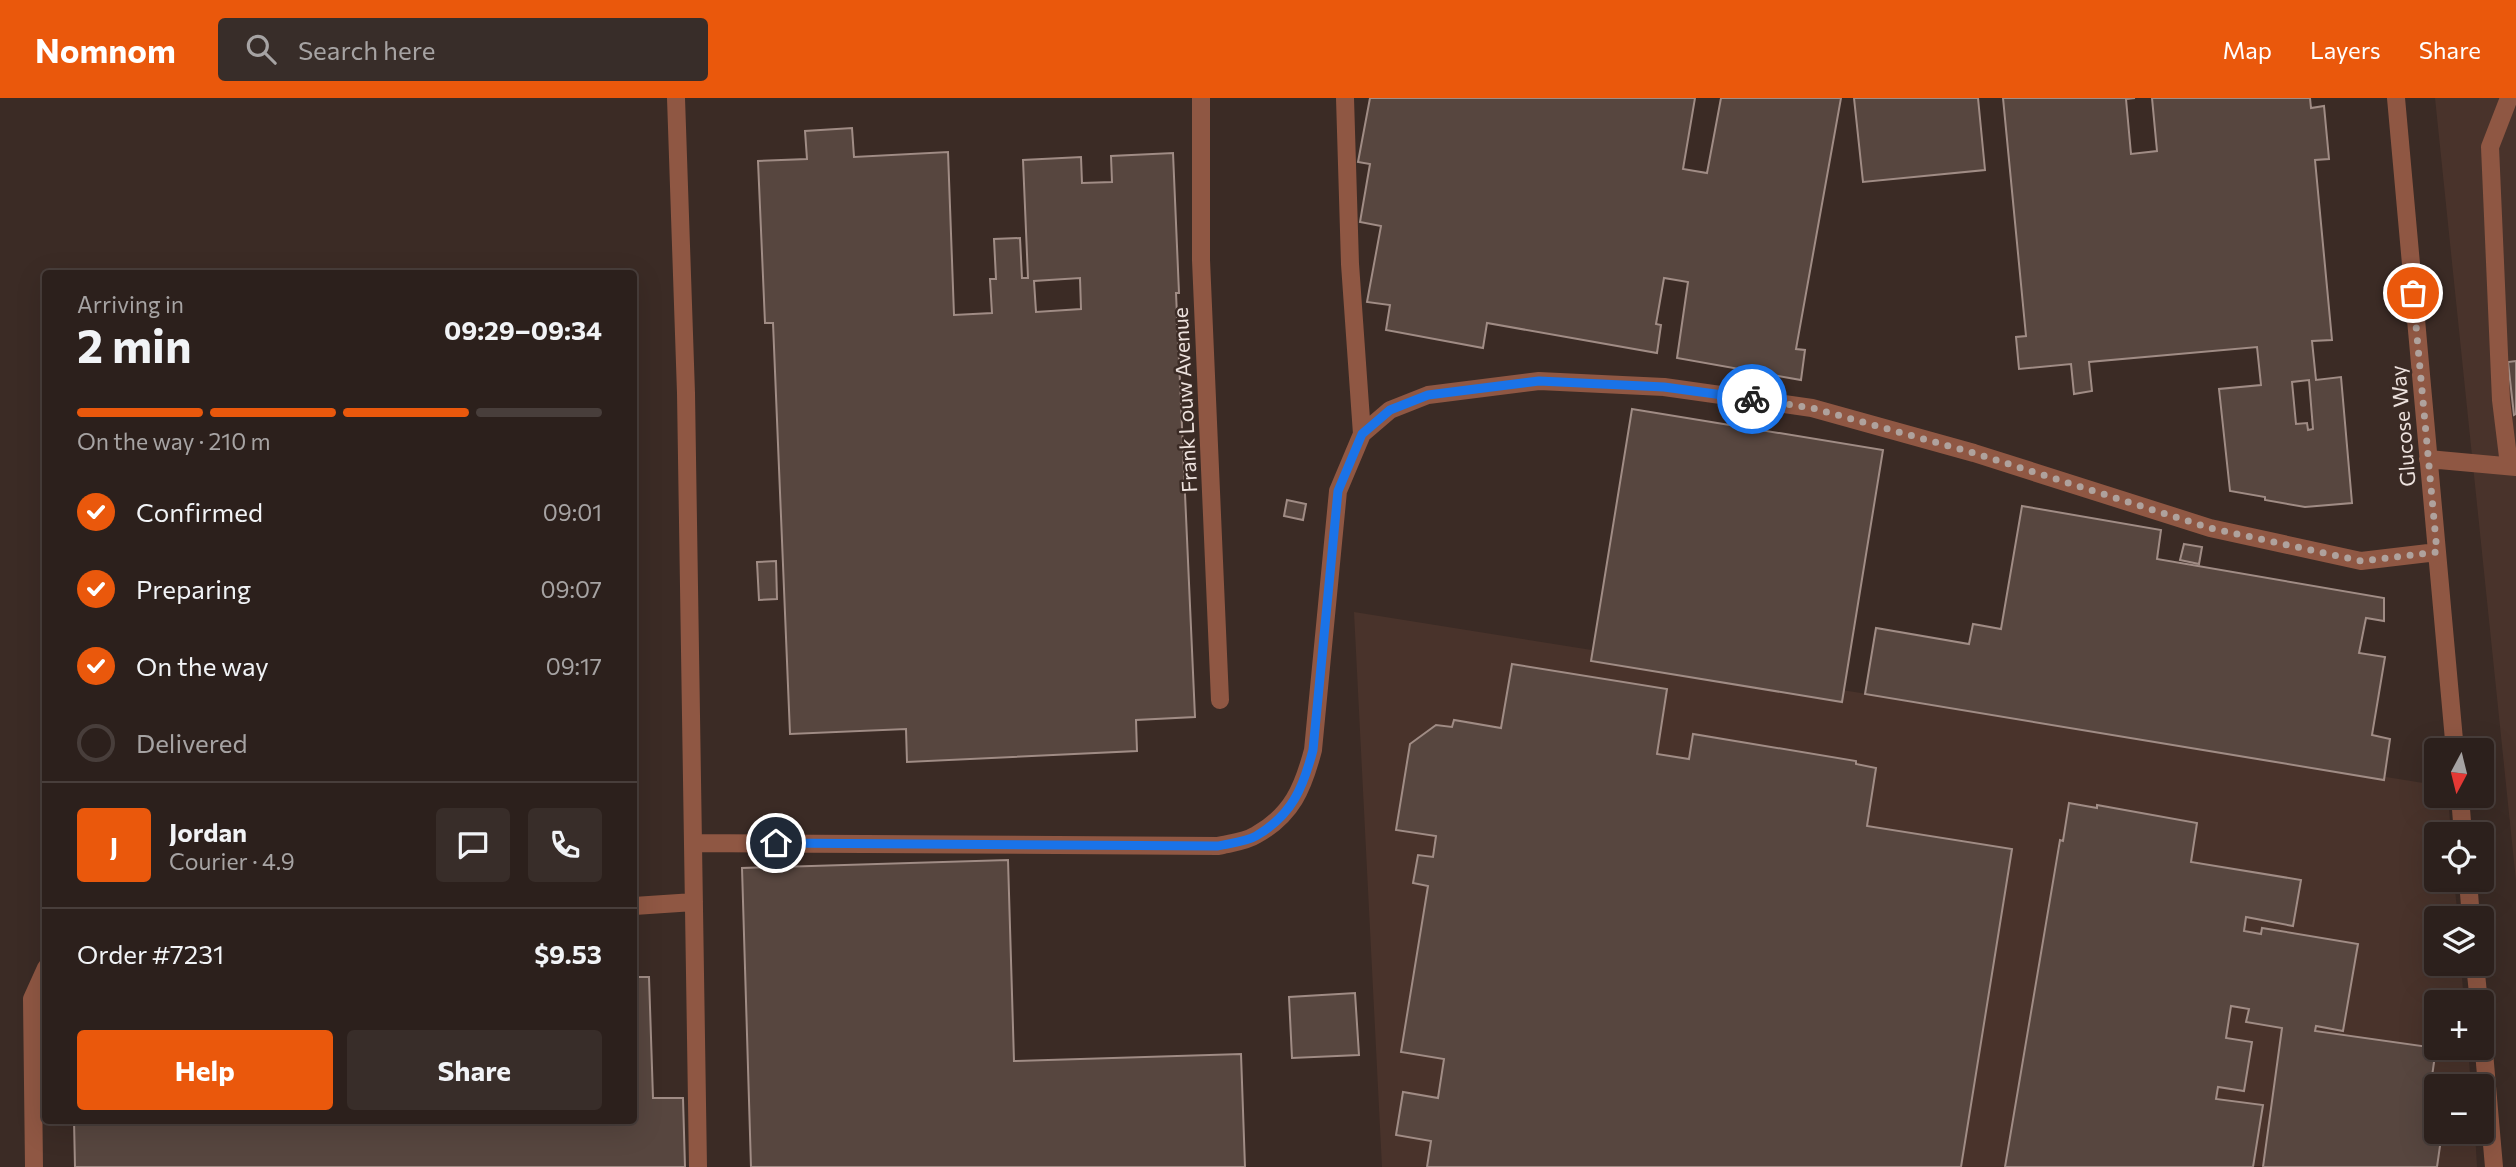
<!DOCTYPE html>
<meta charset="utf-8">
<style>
body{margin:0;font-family:Commissioner,sans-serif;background:#382d29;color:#f1f3f6;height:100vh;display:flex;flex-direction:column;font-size:26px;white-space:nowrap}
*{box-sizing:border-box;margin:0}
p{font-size:23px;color:#a6a3a3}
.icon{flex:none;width:38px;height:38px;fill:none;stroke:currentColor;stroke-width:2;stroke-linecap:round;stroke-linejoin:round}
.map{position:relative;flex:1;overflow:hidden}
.side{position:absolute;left:42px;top:172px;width:595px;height:854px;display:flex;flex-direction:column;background:#2c201c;border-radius:7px;box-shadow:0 7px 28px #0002,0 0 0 2px #483e3b}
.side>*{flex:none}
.needle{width:46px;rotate:187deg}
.fabs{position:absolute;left:2424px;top:640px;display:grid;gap:14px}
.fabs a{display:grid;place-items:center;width:70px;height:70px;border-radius:7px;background:#2c201c;box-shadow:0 7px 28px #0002,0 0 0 2px #483e3b;font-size:35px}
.pin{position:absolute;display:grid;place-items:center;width:60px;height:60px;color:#fff;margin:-30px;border:4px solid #fff;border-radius:50%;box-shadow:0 2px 7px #0007}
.courier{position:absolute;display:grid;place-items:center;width:70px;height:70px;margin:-35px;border:5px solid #1a73e8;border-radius:50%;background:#fff;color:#222;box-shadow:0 2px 9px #0007}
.headline em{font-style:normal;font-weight:700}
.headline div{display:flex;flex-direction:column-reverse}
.headline{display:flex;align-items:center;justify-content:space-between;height:119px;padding:0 35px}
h1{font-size:46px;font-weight:700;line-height:52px}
.bar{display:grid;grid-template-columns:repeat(4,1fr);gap:10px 7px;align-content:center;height:84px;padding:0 35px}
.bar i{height:9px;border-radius:5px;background:#483e3b}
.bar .current{background:#ea580c}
.bar p{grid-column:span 4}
.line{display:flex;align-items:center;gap:18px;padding:0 35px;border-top:2px solid #483e3b}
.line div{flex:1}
.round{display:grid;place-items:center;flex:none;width:74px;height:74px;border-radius:7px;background:#382d29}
ol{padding:0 35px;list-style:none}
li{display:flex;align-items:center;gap:21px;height:77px}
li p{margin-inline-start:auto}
li .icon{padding:7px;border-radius:50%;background:#ea580c;color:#fff;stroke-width:4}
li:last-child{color:#a6a3a3}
li i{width:38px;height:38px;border:4px solid #483e3b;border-radius:50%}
.primary-button{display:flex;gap:14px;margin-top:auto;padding:14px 35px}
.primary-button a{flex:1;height:80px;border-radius:7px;background:#ea580c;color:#fff;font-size:28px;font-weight:700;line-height:80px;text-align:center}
.primary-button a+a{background:#382d29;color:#f1f3f6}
header{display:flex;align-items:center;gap:42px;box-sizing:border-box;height:98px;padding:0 35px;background:#ea580c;color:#fff}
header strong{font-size:33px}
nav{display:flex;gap:38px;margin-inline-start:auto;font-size:24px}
.search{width:490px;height:63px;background:#382d29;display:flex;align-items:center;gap:18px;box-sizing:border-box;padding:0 24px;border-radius:7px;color:#a6a3a3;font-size:26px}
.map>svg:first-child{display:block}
.built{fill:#49332b}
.building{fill:#57463f;stroke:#a08c85;stroke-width:2;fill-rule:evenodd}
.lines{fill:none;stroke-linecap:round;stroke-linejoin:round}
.minor{stroke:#8f5743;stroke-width:18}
.done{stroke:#afa29d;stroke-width:7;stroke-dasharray:0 12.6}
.route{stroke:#1a73e8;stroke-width:9}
.labels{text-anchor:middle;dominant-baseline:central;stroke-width:5;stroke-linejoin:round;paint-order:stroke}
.street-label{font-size:21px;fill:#ede2de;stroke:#3b2b25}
</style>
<header>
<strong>Nomnom</strong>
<div class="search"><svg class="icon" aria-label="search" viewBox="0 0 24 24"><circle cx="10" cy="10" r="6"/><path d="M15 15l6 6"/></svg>Search here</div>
<nav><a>Map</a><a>Layers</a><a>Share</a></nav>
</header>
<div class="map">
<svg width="2516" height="1069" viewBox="0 0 2516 1069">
<rect width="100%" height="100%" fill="#3b2b25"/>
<path class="built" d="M 2435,0 L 2516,0 L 2516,783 Z
M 1354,514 L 2436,687 L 2436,698 L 2448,698 L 2451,737 L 2436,737 L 2436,782 L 2454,782 L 2458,821 L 2436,821 L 2436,866 L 2461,866 L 2464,905 L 2436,905 L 2436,950 L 2468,950 L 2471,989 L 2436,989 L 2436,1034 L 2475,1034 L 2477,1069 L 1382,1069 Z"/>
<path class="building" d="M 1370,0 L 1695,0 L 1683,71 L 1707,75 L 1721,0 L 1841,0 L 1796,251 L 1805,252 L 1801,282 L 1677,260 L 1688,184 L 1664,180 L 1656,226 L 1661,227 L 1657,255 L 1487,225 L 1483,250 L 1386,232 L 1390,207 L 1367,204 L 1381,128 L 1360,124 L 1370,66 L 1358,64 Z
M 1854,0 L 1978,0 L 1985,72 L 1863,84 Z
M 2003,0 L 2135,0 L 2126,1 L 2131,56 L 2157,53 L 2152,0 L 2310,0 L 2311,10 L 2324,8 L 2329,61 L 2315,62 L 2332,242 L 2312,243 L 2316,282 L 2341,279 L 2352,405 L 2305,409 L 2265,402 L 2265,399 L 2230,393 L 2219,291 L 2261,287 L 2257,249 L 2089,264 L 2092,293 L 2074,296 L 2071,266 L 2019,271 L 2016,239 L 2026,238 ZM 2309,282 L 2313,331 L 2308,332 L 2307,325 L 2296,326 L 2292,284 Z
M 852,30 L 854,59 L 948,54 L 954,217 L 992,215 L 990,181 L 996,181 L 994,141 L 1020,140 L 1022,180 L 1028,180 L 1023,62 L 1081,59 L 1082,85 L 1112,84 L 1111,58 L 1173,55 L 1179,195 L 1176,195 L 1195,619 L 1136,622 L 1137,653 L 907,664 L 906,631 L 790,636 L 773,225 L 765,225 L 758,63 L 807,61 L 805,33 ZM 1080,180 L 1081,211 L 1036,214 L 1034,183 Z
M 2516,263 L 2516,316 L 2514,317 L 2508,264 Z
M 1632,311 L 1883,352 L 1842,604 L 1591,563 Z
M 1287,402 L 1306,406 L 1303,422 L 1284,418 Z
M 2022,408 L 2161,432 L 2157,461 L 2384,500 L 2384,523 L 2366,520 L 2359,555 L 2385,559 L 2372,637 L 2390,641 L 2384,682 L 1865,596 L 1876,530 L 1969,546 L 1973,526 L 2001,531 Z
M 2184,446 L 2202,449 L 2199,466 L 2180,462 Z
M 776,463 L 777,501 L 759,502 L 757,464 Z
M 1512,566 L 1667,591 L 1657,656 L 1689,661 L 1693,636 L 1856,663 L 1856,666 L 1876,670 L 1867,728 L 2012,751 L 1961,1069 L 1427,1069 L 1431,1043 L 1396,1037 L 1403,994 L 1438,1000 L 1444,961 L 1401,954 L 1428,788 L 1413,785 L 1418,757 L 1433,759 L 1436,738 L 1396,732 L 1410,646 L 1436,627 L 1452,629 L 1454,622 L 1501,630 Z
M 2069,705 L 2097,710 L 2097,707 L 2197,725 L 2191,764 L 2301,782 L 2293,828 L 2246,819 L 2244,833 L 2261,836 L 2262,830 L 2358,846 L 2343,933 L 2316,928 L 2315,933 L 2436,950 L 2426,1021 L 2436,1022 L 2436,1034 L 2442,1034 L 2437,1069 L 2263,1069 L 2282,930 L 2246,924 L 2249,911 L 2231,908 L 2226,940 L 2252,944 L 2244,993 L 2218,989 L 2216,1001 L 2263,1007 L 2253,1069 L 2005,1069 L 2060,742 L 2063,743 Z
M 1008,762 L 1014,963 L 1241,956 L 1245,1069 L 751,1069 L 742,770 Z
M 634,879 L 649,879 L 653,1000 L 683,1000 L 685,1069 L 75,1069 L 74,1022 L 634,1022 Z
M 1355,895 L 1359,957 L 1292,960 L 1289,899 Z"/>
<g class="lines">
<path class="minor" d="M 676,0 L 686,295 L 698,1069
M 1201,0 L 1201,162 L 1220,602
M 1345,0 L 1350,166 L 1362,336
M 2396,0 L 2455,653
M 2509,0 L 2490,49 L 2501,302 L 2509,367
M 2428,361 L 2516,369
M 2460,698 L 2463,737
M 693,745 L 1218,748 C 1230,745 1245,744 1256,737 C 1292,717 1303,690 1313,652 L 1338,393 L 1362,336 L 1390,312 L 1428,297 L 1539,283 L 1664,289 L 1812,310 L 1974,355 L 2210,430 L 2361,463 L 2437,454
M 2468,782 L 2471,821
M 634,808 L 694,804
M 2475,866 L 2479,905
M 2482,931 L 2494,1069
M 34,1069 L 32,901 L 46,870"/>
</g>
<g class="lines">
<path class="done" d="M 1752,301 L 1812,310 L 1974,355 L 2210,430 L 2361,463 L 2437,454 L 2413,195"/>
<path class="route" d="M 776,745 L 1218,748 C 1230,745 1246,744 1256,738 C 1292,717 1303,690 1313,652 L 1338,393 L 1362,336 L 1390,312 L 1428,297 L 1539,283 L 1664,289 L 1752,301"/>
</g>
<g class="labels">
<g class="street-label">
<text transform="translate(1184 302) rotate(-93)">Frank Louw Avenue</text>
<text transform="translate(2402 328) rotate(-95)">Glucose Way</text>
</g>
</g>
</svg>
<div class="fabs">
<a><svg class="needle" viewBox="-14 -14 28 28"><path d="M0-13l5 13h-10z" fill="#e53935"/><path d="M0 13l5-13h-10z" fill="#a6a3a3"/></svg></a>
<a><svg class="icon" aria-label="locate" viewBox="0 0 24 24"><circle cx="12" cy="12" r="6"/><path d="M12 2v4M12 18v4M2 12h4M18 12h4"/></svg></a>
<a><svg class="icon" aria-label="layers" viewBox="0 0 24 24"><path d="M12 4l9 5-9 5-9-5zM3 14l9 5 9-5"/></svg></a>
<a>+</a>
<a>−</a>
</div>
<div class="pin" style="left:2413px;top:195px;background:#ea580c"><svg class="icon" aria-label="bag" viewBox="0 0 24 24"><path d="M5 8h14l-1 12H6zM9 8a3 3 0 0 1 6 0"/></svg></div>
<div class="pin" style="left:776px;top:745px;background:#1f2937"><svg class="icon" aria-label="home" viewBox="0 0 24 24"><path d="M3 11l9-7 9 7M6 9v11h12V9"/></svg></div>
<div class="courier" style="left:1752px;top:301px"><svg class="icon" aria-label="bike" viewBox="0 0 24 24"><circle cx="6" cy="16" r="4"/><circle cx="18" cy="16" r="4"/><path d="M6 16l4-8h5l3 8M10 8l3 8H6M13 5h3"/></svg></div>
<section class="side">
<div class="headline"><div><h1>2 min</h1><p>Arriving in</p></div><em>09:29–09:34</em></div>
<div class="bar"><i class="current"></i><i class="current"></i><i class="current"></i><i></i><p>On the way · 210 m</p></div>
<ol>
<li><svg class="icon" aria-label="check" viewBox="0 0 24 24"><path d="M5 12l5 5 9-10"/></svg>Confirmed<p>09:01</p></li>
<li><svg class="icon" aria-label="check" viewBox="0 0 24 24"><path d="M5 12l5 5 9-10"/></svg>Preparing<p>09:07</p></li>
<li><svg class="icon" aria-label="check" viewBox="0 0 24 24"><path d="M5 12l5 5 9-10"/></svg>On the way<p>09:17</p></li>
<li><i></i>Delivered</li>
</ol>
<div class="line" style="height:126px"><b class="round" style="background:#ea580c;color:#fff">J</b><div><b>Jordan</b><p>Courier · 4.9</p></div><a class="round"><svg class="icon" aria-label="chat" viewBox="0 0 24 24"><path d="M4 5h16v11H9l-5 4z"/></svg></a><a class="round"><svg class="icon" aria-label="phone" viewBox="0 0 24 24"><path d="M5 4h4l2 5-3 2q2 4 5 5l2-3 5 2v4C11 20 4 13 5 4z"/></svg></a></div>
<div class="line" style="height:91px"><div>Order #7231</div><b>$9.53</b></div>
<div class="primary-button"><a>Help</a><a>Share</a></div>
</section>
</div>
